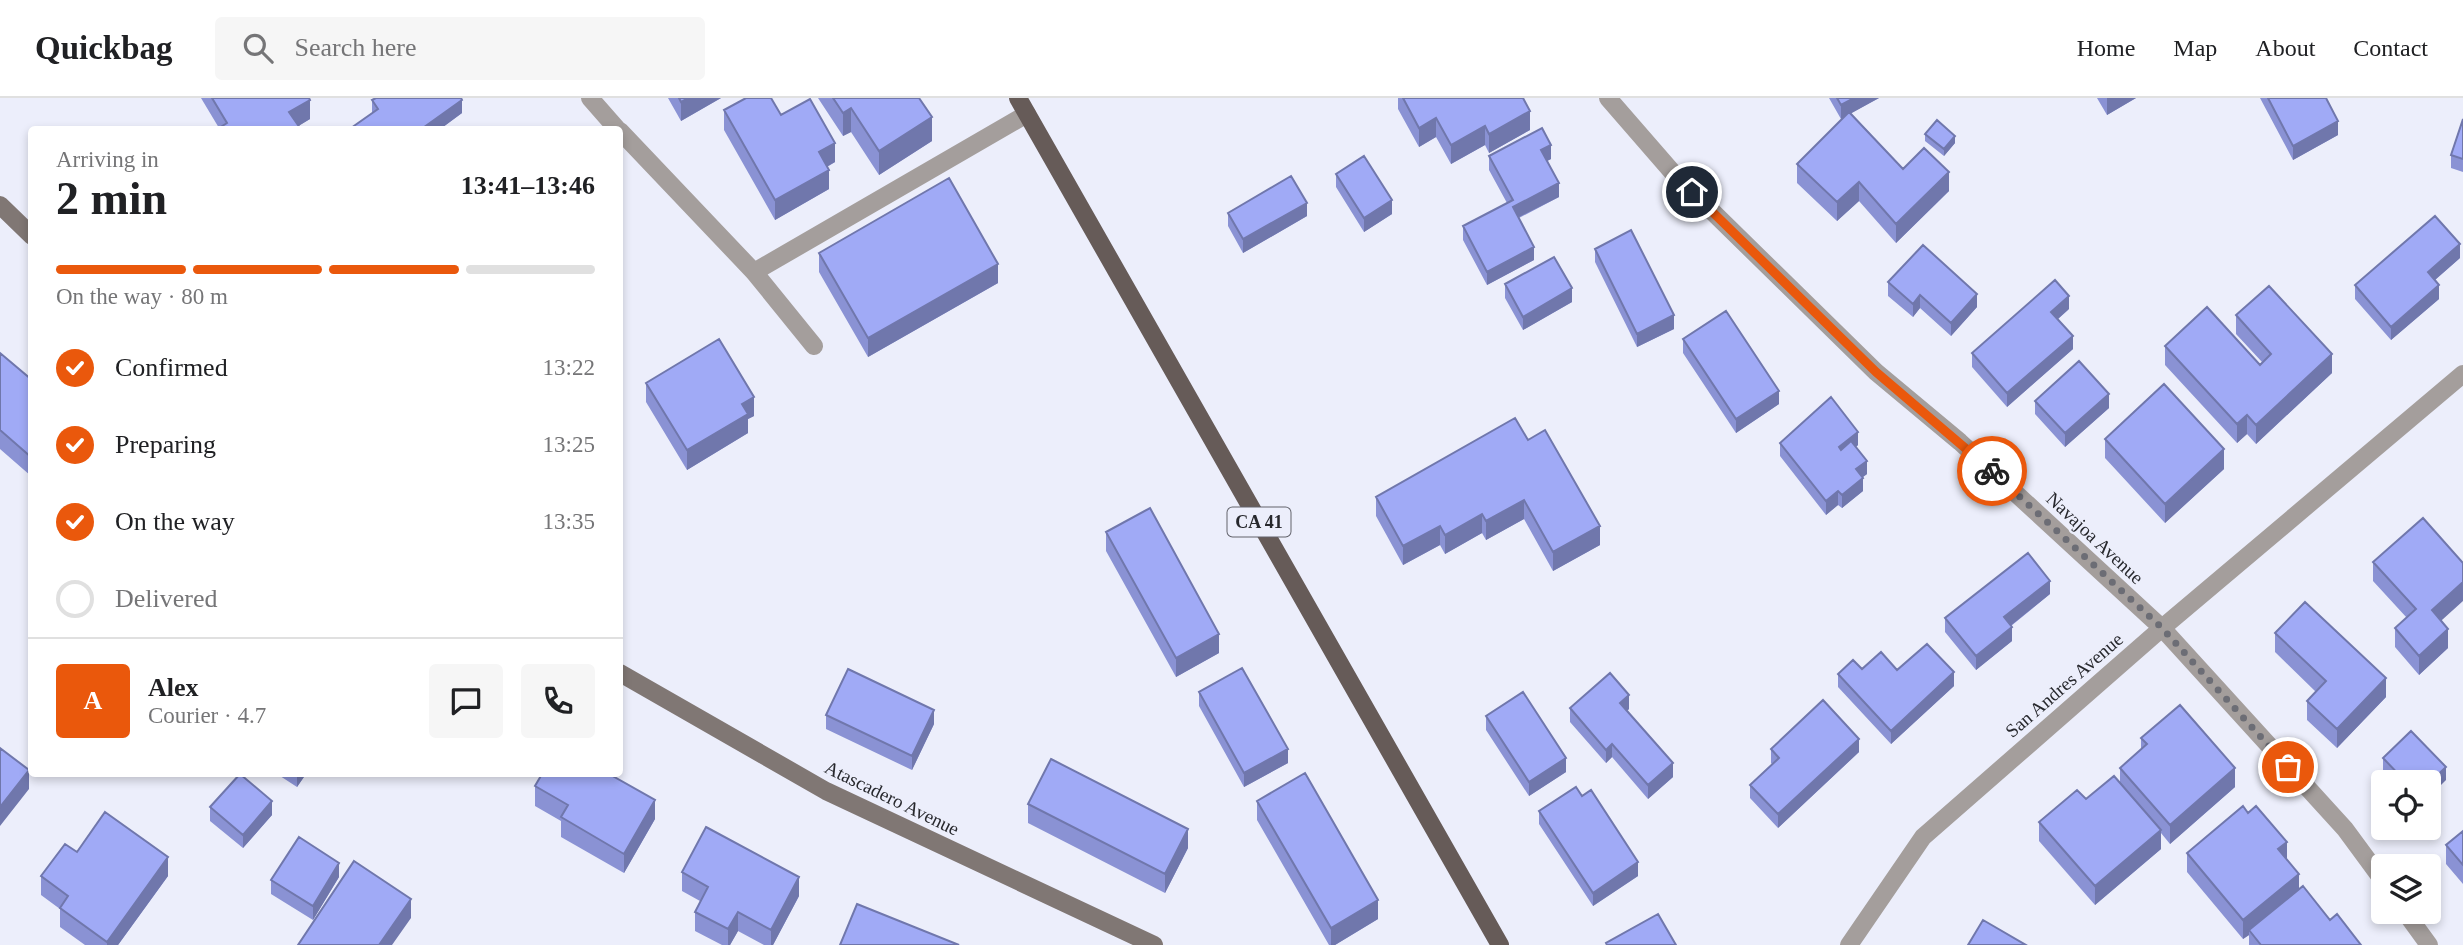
<!DOCTYPE html>
<meta charset="utf-8">
<style>
body{margin:0;font-family:Georgia,serif;background:#f6f6f6;color:#202124;height:100vh;display:flex;flex-direction:column;font-size:26px;white-space:nowrap}
*{box-sizing:border-box;margin:0}
p{font-size:23px;color:#757577}
.icon{flex:none;width:38px;height:38px;fill:none;stroke:currentColor;stroke-width:2;stroke-linecap:round;stroke-linejoin:round}
.map{position:relative;flex:1;overflow:hidden}
.side{position:absolute;left:28px;top:28px;width:595px;height:651px;display:flex;flex-direction:column;background:#fff;border-radius:7px;box-shadow:0 4px 10px #0003}
.side>*{flex:none}
.controls{position:absolute;left:2371px;top:672px;display:grid;gap:14px}
.controls a{display:grid;place-items:center;width:70px;height:70px;border-radius:7px;background:#fff;box-shadow:0 4px 10px #0003;font-size:35px}
.pin{position:absolute;display:grid;place-items:center;width:60px;height:60px;color:#fff;margin:-30px;border:4px solid #fff;border-radius:50%;box-shadow:0 2px 7px #0007}
.courier{position:absolute;display:grid;place-items:center;width:70px;height:70px;margin:-35px;border:5px solid #ea580c;border-radius:50%;background:#fff;color:#222;box-shadow:0 2px 9px #0007}
.headline em{font-style:normal;font-weight:700}
.headline div{display:flex;flex-direction:column-reverse}
.headline{display:flex;align-items:center;justify-content:space-between;height:119px;padding:0 28px}
h1{font-size:46px;font-weight:700;line-height:52px}
.bar{display:grid;grid-template-columns:repeat(4,1fr);gap:10px 7px;align-content:center;height:84px;padding:0 28px}
.bar i{height:9px;border-radius:5px;background:#e0e0e0}
.bar .current{background:#ea580c}
.bar p{grid-column:span 4}
.line{display:flex;align-items:center;gap:18px;padding:0 28px;border-top:2px solid #e0e0e0}
.line div{flex:1}
.round{display:grid;place-items:center;flex:none;width:74px;height:74px;border-radius:7px;background:#f6f6f6}
ol{padding:0 28px;list-style:none}
li{display:flex;align-items:center;gap:21px;height:77px}
li p{margin-inline-start:auto}
li .icon{padding:7px;border-radius:50%;background:#ea580c;color:#fff;stroke-width:4}
li:last-child{color:#757577}
li i{width:38px;height:38px;border:4px solid #e0e0e0;border-radius:50%}
header{display:flex;align-items:center;gap:42px;box-sizing:border-box;height:98px;padding:0 35px;background:#fff;border-bottom:2px solid #e0e0e0}
header strong{font-size:33px}
nav{display:flex;gap:38px;margin-inline-start:auto;font-size:24px}
.search{width:490px;height:63px;background:#f6f6f6;display:flex;align-items:center;gap:18px;box-sizing:border-box;padding:0 24px;border-radius:7px;color:#757577;font-size:26px}
.map>svg:first-child{display:block}
.lines{fill:none;stroke-linecap:round;stroke-linejoin:round}
.service{stroke:#a49e9c;stroke-width:18}
.minor{stroke:#a49e9c;stroke-width:18}
.secondary{stroke:#807774;stroke-width:18}
.primary{stroke:#665b58;stroke-width:18}
.wall{fill:#8a92d4}
.shaded-wall{fill:#7077ac}
.building{fill:#a0aaf6;stroke:#7077ac;stroke-width:2}
.done{stroke:#6c6d75;stroke-width:7;stroke-dasharray:0 12.6}
.route{stroke:#ea580c;stroke-width:9}
.labels{text-anchor:middle;dominant-baseline:central;stroke-width:5;stroke-linejoin:round;paint-order:stroke}
.shield{fill:#eceefb;stroke:#62636b;stroke-width:2}
.shield-label{font-size:18px;font-weight:bold;fill:#27282d}
.street-label{font-size:19px;fill:#27282d;stroke:#eceefb}
</style>
<header>
<strong>Quickbag</strong>
<div class="search"><svg class="icon" aria-label="search" viewBox="0 0 24 24"><circle cx="10" cy="10" r="6"/><path d="M15 15l6 6"/></svg>Search here</div>
<nav><a>Home</a><a>Map</a><a>About</a><a>Contact</a></nav>
</header>
<div class="map">
<svg width="2463" height="847" viewBox="0 0 2463 847">
<rect width="100%" height="100%" fill="#eceefb"/>
<g class="lines">
<path class="service" d="M 590,0 L 618,32
M 620,33 L 754,174 L 1027,16
M 754,174 L 814,248"/>
<path class="minor" d="M 1608,0 L 1674,76 L 1876,274 L 1960,344 L 2162,530 L 2345,731 L 2384,784
M 2405,814 L 2429,847
M 1849,847 L 1923,739 L 2162,530 L 2463,276"/>
<path class="secondary" d="M 0,107 L 32,138
M 620,575 L 826,693 L 1154,847"/>
<path class="primary" d="M 1018,0 L 1500,847"/>
</g>
<path class="wall" d="M 201,0 L 309,0 L 310,21 L 298,28 L 300,32 L 219,30 Z
M 668,0 L 721,0 L 681,23 Z
M 818,0 L 919,0 L 932,43 L 879,77 L 851,34 L 843,38 Z
M 1398,0 L 1523,0 L 1530,32 L 1489,55 L 1485,47 L 1451,66 L 1436,39 L 1419,49 L 1398,11 Z
M 1829,0 L 1879,0 L 1851,15 L 1903,71 L 1949,93 L 1896,145 L 1859,103 L 1837,123 L 1797,85 L 1797,66 L 1843,20 L 1841,21 Z
M 2097,0 L 2136,0 L 2107,17 Z
M 2260,0 L 2326,0 L 2338,37 L 2293,62 Z
M 372,2 L 462,15 L 439,32 L 351,32 L 351,30 L 372,15 Z
M 724,12 L 781,17 L 835,64 L 827,69 L 829,91 L 775,122 L 724,32 Z
M 2463,21 L 2463,74 L 2451,70 L 2451,57 Z
M 1925,36 L 1955,45 L 1944,58 L 1925,43 Z
M 1489,58 L 1551,61 L 1547,63 L 1559,99 L 1519,120 L 1534,162 L 1487,187 L 1463,142 L 1463,128 L 1507,105 L 1489,72 Z
M 1336,76 L 1392,116 L 1364,134 L 1336,89 Z
M 1228,115 L 1307,118 L 1243,155 L 1228,128 Z
M 1595,151 L 1674,231 L 1637,249 L 1595,164 Z
M 819,155 L 998,185 L 868,259 L 819,174 Z
M 2460,160 L 2435,182 L 2439,201 L 2391,242 L 2355,201 L 2355,187 Z
M 1888,184 L 1977,209 L 1951,238 L 1920,210 L 1913,219 L 1888,198 Z
M 1505,186 L 1572,204 L 1523,232 L 1505,200 Z
M 2069,211 L 2058,221 L 2073,251 L 2007,309 L 1972,269 L 1972,255 Z
M 2236,217 L 2332,275 L 2256,346 L 2247,336 L 2237,345 L 2165,267 L 2165,248 L 2260,267 L 2262,264 L 2236,236 Z
M 1683,241 L 1779,306 L 1736,335 L 1683,255 Z
M 0,255 L 32,282 L 31,378 L 0,351 Z
M 646,285 L 754,318 L 748,321 L 748,335 L 687,372 L 646,304 Z
M 2035,303 L 2109,310 L 2065,349 L 2035,316 Z
M 2105,341 L 2224,371 L 2165,425 L 2105,360 Z
M 1528,342 L 1600,447 L 1553,473 L 1524,421 L 1486,442 L 1482,435 L 1445,456 L 1440,447 L 1403,467 L 1376,418 L 1376,399 Z
M 1780,345 L 1858,347 L 1856,349 L 1867,376 L 1863,379 L 1863,393 L 1842,410 L 1838,407 L 1826,417 L 1780,358 Z
M 1106,434 L 1219,555 L 1176,579 L 1106,453 Z
M 2373,464 L 2441,523 L 2448,550 L 2419,577 L 2395,549 L 2395,530 L 2407,520 L 2373,483 Z
M 2050,496 L 2011,528 L 2012,543 L 1976,572 L 1945,534 L 1945,520 Z
M 2275,535 L 2386,599 L 2337,650 L 2307,622 L 2307,603 L 2316,594 L 2275,554 Z
M 1897,572 L 1954,588 L 1891,646 L 1838,589 L 1838,576 Z
M 1199,594 L 1288,665 L 1244,689 L 1199,608 Z
M 1570,610 L 1629,611 L 1627,613 L 1673,679 L 1648,701 L 1612,659 L 1606,665 L 1570,624 Z
M 826,617 L 934,626 L 912,672 L 826,631 Z
M 1486,618 L 1566,674 L 1529,698 L 1486,632 Z
M 2141,640 L 2235,689 L 2170,746 L 2161,735 L 2161,751 L 2095,807 L 2039,743 L 2039,724 L 2120,685 L 2120,670 L 2141,651 Z
M 1771,651 L 1859,654 L 1778,730 L 1750,700 L 1750,687 L 1772,666 L 1771,665 Z
M 2383,660 L 2446,682 L 2429,684 L 2393,684 L 2383,674 Z
M 277,676 L 306,676 L 297,689 Z
M 535,688 L 655,721 L 624,775 L 561,739 L 561,723 L 535,708 Z
M 1582,698 L 1638,778 L 1593,808 L 1539,726 L 1539,713 Z
M 1257,703 L 1378,821 L 1335,847 L 1329,847 L 1257,722 Z
M 1028,706 L 1188,750 L 1165,795 L 1028,725 Z
M 210,709 L 272,717 L 243,750 L 210,723 Z
M 2463,733 L 2463,786 L 2446,766 L 2446,747 Z
M 77,754 L 168,778 L 118,847 L 85,847 L 60,829 L 60,811 L 41,797 L 41,778 Z
M 2187,755 L 2287,761 L 2299,792 L 2330,822 L 2361,847 L 2249,847 L 2249,837 L 2243,841 L 2187,774 Z
M 682,774 L 799,798 L 773,847 L 764,847 L 738,833 L 730,847 L 722,847 L 695,833 L 695,814 L 700,803 L 682,793 Z
M 339,779 L 313,822 L 271,796 L 271,782 Z"/>
<path class="shaded-wall" d="M 688,0 L 721,0 L 681,23 L 681,4 Z
M 1854,0 L 1879,0 L 1841,21 L 1841,7 Z
M 2107,0 L 2136,0 L 2107,17 Z
M 310,2 L 310,21 L 292,32 L 289,14 Z
M 462,2 L 462,15 L 439,32 L 420,32 Z
M 851,10 L 851,34 L 843,38 L 843,15 Z
M 1530,13 L 1530,32 L 1489,55 L 1489,36 Z
M 932,19 L 932,43 L 879,77 L 879,53 Z
M 1436,20 L 1436,39 L 1419,49 L 1419,30 Z
M 2338,23 L 2338,37 L 2293,62 L 2293,48 Z
M 1485,28 L 1485,47 L 1451,66 L 1451,47 Z
M 1955,38 L 1955,45 L 1944,58 L 1944,51 Z
M 835,45 L 835,64 L 819,73 L 819,54 Z
M 1551,47 L 1551,61 L 1541,66 L 1541,52 Z
M 829,72 L 829,91 L 775,122 L 775,102 Z
M 1949,74 L 1949,93 L 1896,145 L 1896,126 Z
M 1859,84 L 1859,103 L 1837,123 L 1837,104 Z
M 1559,85 L 1559,99 L 1513,122 L 1513,109 Z
M 1392,102 L 1392,116 L 1364,134 L 1364,120 Z
M 1307,105 L 1307,118 L 1243,155 L 1243,141 Z
M 2460,146 L 2460,160 L 2428,188 L 2428,174 Z
M 1534,149 L 1534,162 L 1487,187 L 1487,174 Z
M 998,166 L 998,185 L 868,259 L 868,240 Z
M 2439,187 L 2439,201 L 2391,242 L 2391,229 Z
M 1572,190 L 1572,204 L 1523,232 L 1523,219 Z
M 1977,196 L 1977,209 L 1951,238 L 1951,225 Z
M 1920,197 L 1920,210 L 1913,219 L 1913,206 Z
M 2069,198 L 2069,211 L 2051,227 L 2051,214 Z
M 1674,217 L 1674,231 L 1637,249 L 1637,236 Z
M 2073,238 L 2073,251 L 2007,309 L 2007,295 Z
M 2332,256 L 2332,275 L 2256,346 L 2256,327 Z
M 1779,293 L 1779,306 L 1736,335 L 1736,321 Z
M 2109,296 L 2109,310 L 2065,349 L 2065,335 Z
M 754,299 L 754,318 L 748,321 L 748,335 L 687,372 L 687,352 L 742,306 Z
M 2247,317 L 2247,336 L 2237,345 L 2237,326 Z
M 1858,334 L 1858,347 L 1839,363 L 1839,349 Z
M 2224,351 L 2224,371 L 2165,425 L 2165,406 Z
M 1867,363 L 1867,376 L 1856,384 L 1856,371 Z
M 1863,380 L 1863,393 L 1842,410 L 1842,397 Z
M 1838,393 L 1838,407 L 1826,417 L 1826,403 Z
M 1524,402 L 1524,421 L 1486,442 L 1486,423 Z
M 1482,416 L 1482,435 L 1445,456 L 1445,437 Z
M 1440,428 L 1440,447 L 1403,467 L 1403,448 Z
M 1600,428 L 1600,447 L 1553,473 L 1553,454 Z
M 2050,483 L 2050,496 L 2004,533 L 2004,519 Z
M 2463,484 L 2463,503 L 2432,531 L 2432,512 Z
M 2012,529 L 2012,543 L 1976,572 L 1976,558 Z
M 2448,531 L 2448,550 L 2419,577 L 2419,558 Z
M 1219,536 L 1219,555 L 1176,579 L 1176,560 Z
M 1954,574 L 1954,588 L 1891,646 L 1891,633 Z
M 2386,580 L 2386,599 L 2337,650 L 2337,631 Z
M 1629,597 L 1629,611 L 1620,618 L 1620,605 Z
M 934,612 L 934,626 L 912,672 L 912,658 Z
M 1859,641 L 1859,654 L 1778,730 L 1778,716 Z
M 1612,646 L 1612,659 L 1606,665 L 1606,652 Z
M 1288,651 L 1288,665 L 1244,689 L 1244,675 Z
M 1566,660 L 1566,674 L 1529,698 L 1529,684 Z
M 1673,665 L 1673,679 L 1648,701 L 1648,687 Z
M 2446,669 L 2446,682 L 2429,699 L 2429,685 Z
M 2235,670 L 2235,689 L 2170,746 L 2170,727 Z
M 29,672 L 29,691 L 0,728 L 0,709 Z
M 297,676 L 306,676 L 297,689 Z
M 655,702 L 655,721 L 624,775 L 624,756 Z
M 272,703 L 272,717 L 243,750 L 243,737 Z
M 1188,731 L 1188,750 L 1165,795 L 1165,776 Z
M 2161,732 L 2161,751 L 2095,807 L 2095,788 Z
M 2287,744 L 2287,763 L 2278,751 Z
M 168,759 L 168,778 L 118,847 L 107,847 L 107,844 Z
M 1638,764 L 1638,778 L 1593,808 L 1593,795 Z
M 339,765 L 339,779 L 313,822 L 313,808 Z
M 2299,776 L 2299,795 L 2249,832 L 2249,837 L 2243,841 L 2243,822 Z
M 799,779 L 799,798 L 773,847 L 771,847 L 771,832 Z
M 411,801 L 411,820 L 392,847 L 379,847 Z
M 1378,802 L 1378,821 L 1335,847 L 1331,847 L 1331,830 Z
M 738,814 L 738,833 L 730,847 L 728,847 L 728,831 Z"/>
<path class="building" d="M 212,0 L 309,0 L 310,2 L 289,14 L 300,30 L 298,32 L 216,32 L 227,25 Z
M 376,0 L 461,0 L 462,2 L 420,32 L 352,32 L 351,30 L 378,11 L 372,2 Z
M 679,0 L 688,0 L 681,4 Z
M 746,0 L 771,0 L 781,17 L 810,1 L 835,45 L 819,54 L 829,72 L 775,102 L 724,12 Z
M 833,0 L 919,0 L 932,19 L 879,53 L 851,10 L 843,15 Z
M 1403,0 L 1523,0 L 1530,13 L 1489,36 L 1485,28 L 1451,47 L 1436,20 L 1419,30 Z
M 1837,0 L 1854,0 L 1841,7 Z
M 2268,0 L 2326,0 L 2338,23 L 2293,48 Z
M 1849,14 L 1903,71 L 1924,50 L 1949,74 L 1896,126 L 1859,84 L 1837,104 L 1797,66 Z
M 2463,21 L 2463,61 L 2451,57 Z
M 1937,22 L 1955,38 L 1944,51 L 1925,36 Z
M 1542,30 L 1551,47 L 1541,52 L 1559,85 L 1513,109 L 1534,149 L 1487,174 L 1463,128 L 1513,102 L 1489,58 Z
M 1364,58 L 1392,102 L 1364,120 L 1336,76 Z
M 1291,78 L 1307,105 L 1243,141 L 1228,115 Z
M 949,80 L 998,166 L 868,240 L 819,155 Z
M 2435,118 L 2460,146 L 2428,174 L 2439,187 L 2391,229 L 2355,187 Z
M 1631,132 L 1674,217 L 1637,236 L 1595,151 Z
M 1923,147 L 1977,196 L 1951,225 L 1920,197 L 1913,206 L 1888,184 Z
M 1554,159 L 1572,190 L 1523,219 L 1505,186 Z
M 2055,182 L 2069,198 L 2051,214 L 2073,238 L 2007,295 L 1972,255 Z
M 2269,188 L 2332,256 L 2256,327 L 2247,317 L 2237,326 L 2165,248 L 2207,209 L 2260,267 L 2271,256 L 2236,217 Z
M 1726,213 L 1779,293 L 1736,321 L 1683,241 Z
M 719,241 L 754,299 L 742,306 L 748,316 L 687,352 L 646,285 Z
M 0,255 L 32,282 L 31,359 L 0,332 Z
M 2079,263 L 2109,296 L 2065,335 L 2035,303 Z
M 2164,286 L 2224,351 L 2165,406 L 2105,341 Z
M 1831,299 L 1858,334 L 1839,349 L 1841,352 L 1851,343 L 1867,363 L 1856,371 L 1863,380 L 1842,397 L 1838,393 L 1826,403 L 1780,345 Z
M 1515,320 L 1528,342 L 1545,332 L 1600,428 L 1553,454 L 1524,402 L 1486,423 L 1482,416 L 1445,437 L 1440,428 L 1403,448 L 1376,399 Z
M 1150,410 L 1219,536 L 1176,560 L 1106,434 Z
M 2423,420 L 2463,465 L 2463,484 L 2432,512 L 2448,531 L 2419,558 L 2395,530 L 2416,511 L 2373,464 Z
M 2028,455 L 2050,483 L 2004,519 L 2012,529 L 1976,558 L 1945,520 Z
M 2305,504 L 2386,580 L 2337,631 L 2307,603 L 2326,583 L 2275,535 Z
M 1927,546 L 1954,574 L 1891,633 L 1838,576 L 1853,562 L 1862,571 L 1881,554 L 1897,572 Z
M 1242,570 L 1288,651 L 1244,675 L 1199,594 Z
M 848,571 L 934,612 L 912,658 L 826,617 Z
M 1610,575 L 1629,597 L 1620,605 L 1673,665 L 1648,687 L 1612,646 L 1606,652 L 1570,610 Z
M 1523,594 L 1566,660 L 1529,684 L 1486,618 Z
M 1823,602 L 1859,641 L 1778,716 L 1750,687 L 1779,660 L 1771,651 Z
M 2180,607 L 2235,670 L 2170,727 L 2120,670 L 2147,646 L 2141,640 Z
M 2411,633 L 2446,669 L 2429,685 L 2429,684 L 2406,684 L 2383,660 Z
M 0,650 L 29,672 L 0,709 Z
M 1051,661 L 1188,731 L 1165,776 L 1028,706 Z
M 1305,675 L 1378,802 L 1331,830 L 1257,703 Z
M 240,676 L 272,703 L 243,737 L 210,709 Z
M 542,676 L 609,676 L 655,702 L 624,756 L 561,719 L 568,707 L 535,688 Z
M 2114,678 L 2161,732 L 2095,788 L 2039,724 L 2077,692 L 2086,701 Z
M 1576,689 L 1582,698 L 1591,692 L 1638,764 L 1593,795 L 1539,713 Z
M 2243,708 L 2248,715 L 2256,708 L 2287,744 L 2278,751 L 2299,776 L 2243,822 L 2187,755 Z
M 105,714 L 168,759 L 107,844 L 60,810 L 68,798 L 41,778 L 65,746 L 77,754 Z
M 706,729 L 799,779 L 771,832 L 738,814 L 728,831 L 695,814 L 708,789 L 682,774 Z
M 2463,733 L 2463,767 L 2446,747 Z
M 299,739 L 339,765 L 313,808 L 271,782 Z
M 354,763 L 411,801 L 379,847 L 298,847 Z
M 2303,788 L 2330,822 L 2337,816 L 2361,847 L 2261,847 L 2249,832 Z
M 857,806 L 959,847 L 840,847 Z
M 1658,816 L 1676,847 L 1607,847 L 1606,845 Z
M 1983,822 L 2026,847 L 1968,847 Z"/>
<g class="lines">
<path class="done" d="M 1992,373 L 2162,530 L 2288,669"/>
<path class="route" d="M 1692,94 L 1876,274 L 1992,373"/>
</g>
<g class="labels">
<rect class="shield" x="1227.5" y="409.5" width="63" height="29" rx="5"/>
<g class="shield-label">
<text x="1259" y="424">CA 41</text>
</g>
<g class="street-label">
<text transform="translate(2095 440) rotate(43)">Navajoa Avenue</text>
<text transform="translate(2064 587) rotate(-41)">San Andres Avenue</text>
<text transform="translate(892 700) rotate(26)">Atascadero Avenue</text>
</g>
</g>
</svg>
<div class="controls">
<a><svg class="icon" aria-label="locate" viewBox="0 0 24 24"><circle cx="12" cy="12" r="6"/><path d="M12 2v4M12 18v4M2 12h4M18 12h4"/></svg></a>
<a><svg class="icon" aria-label="layers" viewBox="0 0 24 24"><path d="M12 4l9 5-9 5-9-5zM3 14l9 5 9-5"/></svg></a>
</div>
<div class="pin" style="left:2288px;top:669px;background:#ea580c"><svg class="icon" aria-label="bag" viewBox="0 0 24 24"><path d="M5 8h14l-1 12H6zM9 8a3 3 0 0 1 6 0"/></svg></div>
<div class="pin" style="left:1692px;top:94px;background:#1f2937"><svg class="icon" aria-label="home" viewBox="0 0 24 24"><path d="M3 11l9-7 9 7M6 9v11h12V9"/></svg></div>
<div class="courier" style="left:1992px;top:373px"><svg class="icon" aria-label="bike" viewBox="0 0 24 24"><circle cx="6" cy="16" r="4"/><circle cx="18" cy="16" r="4"/><path d="M6 16l4-8h5l3 8M10 8l3 8H6M13 5h3"/></svg></div>
<section class="side">
<div class="headline"><div><h1>2 min</h1><p>Arriving in</p></div><em>13:41–13:46</em></div>
<div class="bar"><i class="current"></i><i class="current"></i><i class="current"></i><i></i><p>On the way · 80 m</p></div>
<ol>
<li><svg class="icon" aria-label="check" viewBox="0 0 24 24"><path d="M5 12l5 5 9-10"/></svg>Confirmed<p>13:22</p></li>
<li><svg class="icon" aria-label="check" viewBox="0 0 24 24"><path d="M5 12l5 5 9-10"/></svg>Preparing<p>13:25</p></li>
<li><svg class="icon" aria-label="check" viewBox="0 0 24 24"><path d="M5 12l5 5 9-10"/></svg>On the way<p>13:35</p></li>
<li><i></i>Delivered</li>
</ol>
<div class="line" style="height:126px"><b class="round" style="background:#ea580c;color:#fff">A</b><div><b>Alex</b><p>Courier · 4.7</p></div><a class="round"><svg class="icon" aria-label="chat" viewBox="0 0 24 24"><path d="M4 5h16v11H9l-5 4z"/></svg></a><a class="round"><svg class="icon" aria-label="phone" viewBox="0 0 24 24"><path d="M5 4h4l2 5-3 2q2 4 5 5l2-3 5 2v4C11 20 4 13 5 4z"/></svg></a></div>
</section>
</div>
